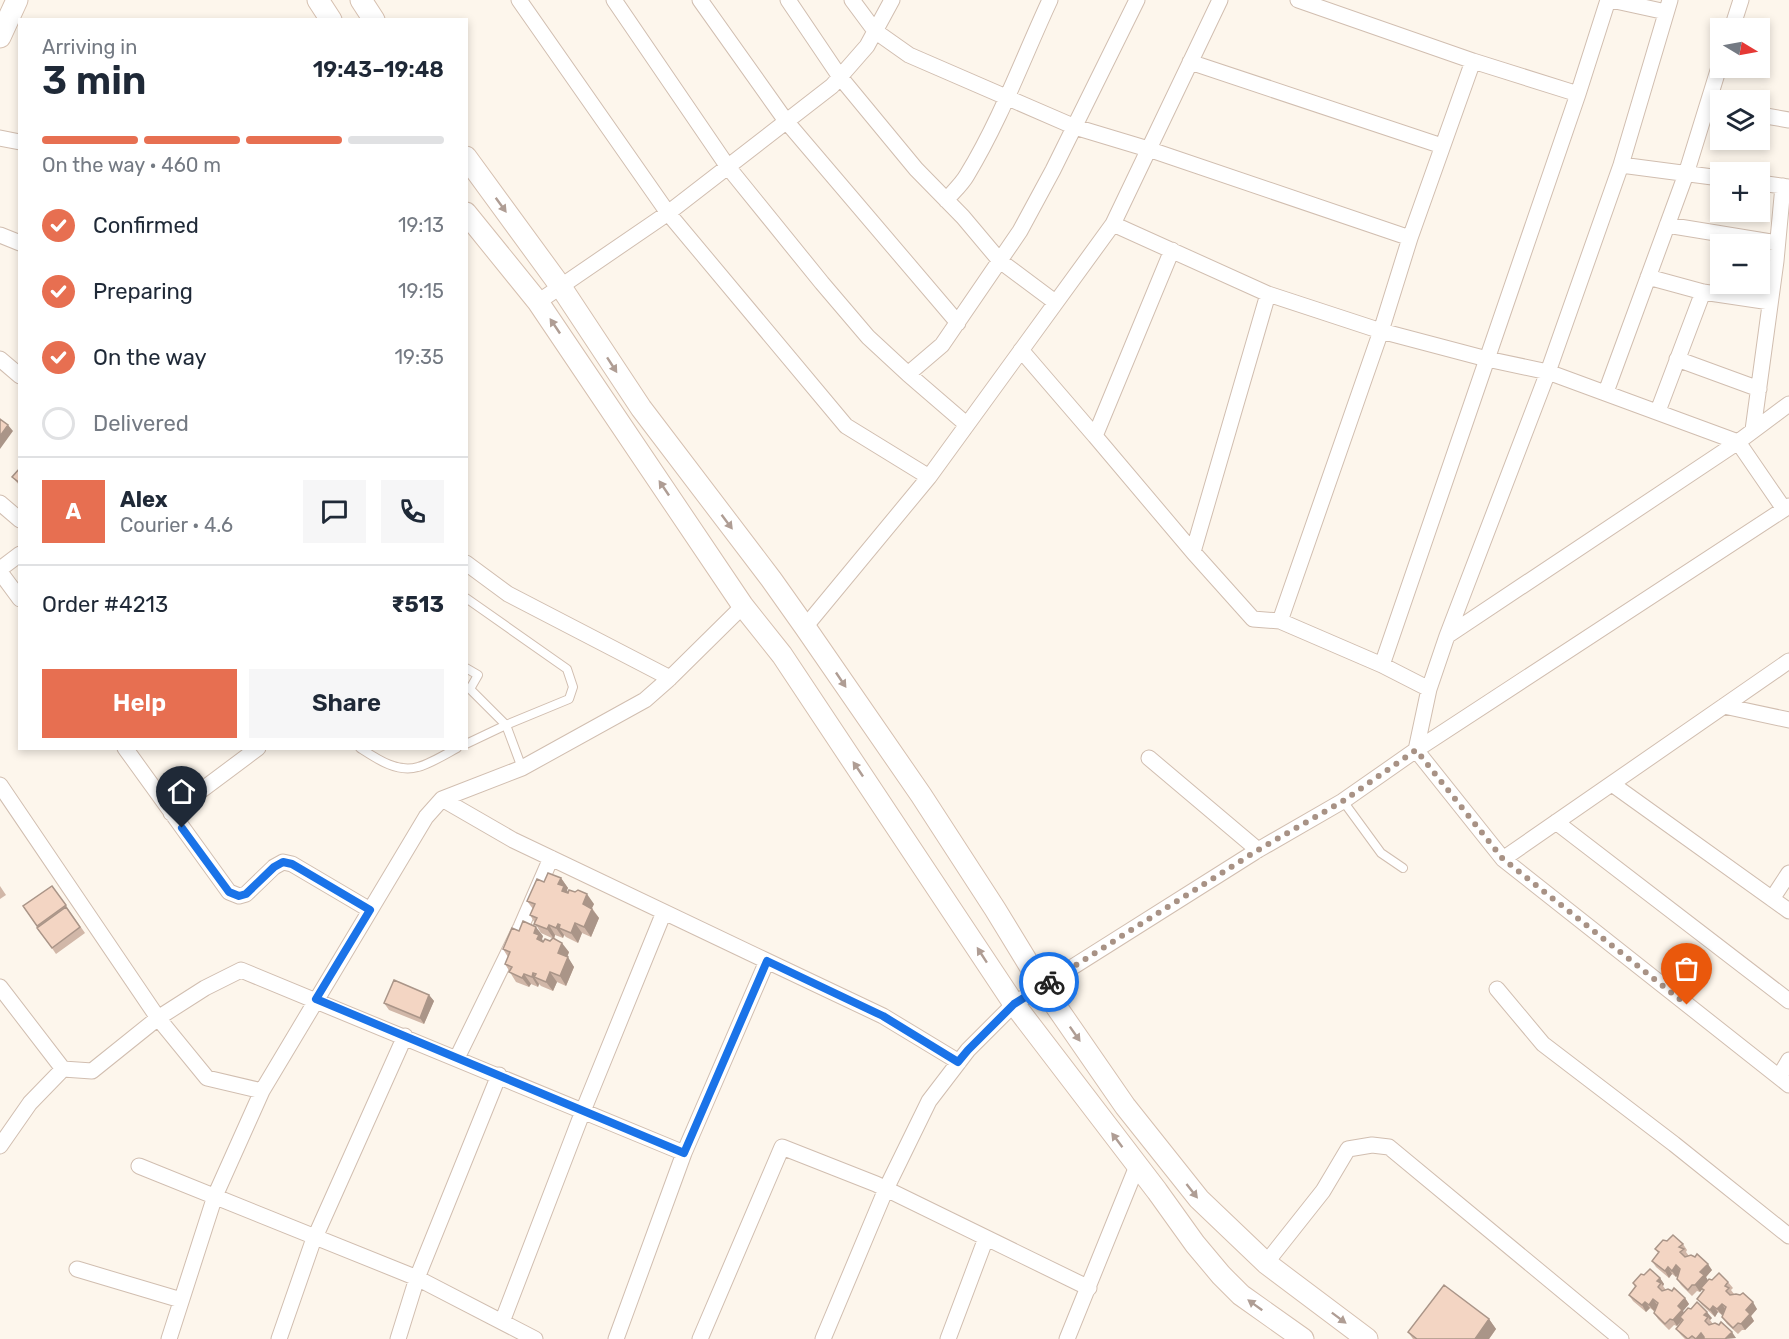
<!DOCTYPE html>
<meta charset="utf-8">
<style>
body{margin:0;font-family:Rubik,sans-serif;background:#f6f6f7;color:#1f2937;height:100vh;display:flex;flex-direction:column;font-size:22px;white-space:nowrap}
*{box-sizing:border-box;margin:0}
p{font-size:20px;color:#747a83}
.icon{flex:none;width:33px;height:33px;fill:none;stroke:currentColor;stroke-width:2;stroke-linecap:round;stroke-linejoin:round}
.map{position:relative;flex:1;overflow:hidden}
.drawer{position:absolute;left:18px;top:18px;width:450px;height:732px;display:flex;flex-direction:column;background:#fff;border-radius:0px;box-shadow:0 3px 9px #0003}
.drawer>*{flex:none}
.needle{width:39px;rotate:100deg}
.tools{position:absolute;left:1710px;top:18px;display:grid;gap:12px}
.tools a{display:grid;place-items:center;width:60px;height:60px;border-radius:0px;background:#fff;box-shadow:0 3px 9px #0003;font-size:30px}
.pin{position:absolute;display:grid;place-items:center;width:51px;height:51px;color:#fff;margin:-62px -26px;border-radius:50% 50% 50% 0;rotate:-45deg;box-shadow:0 0 6px #0007}
.pin .icon{rotate:45deg}
.courier{position:absolute;display:grid;place-items:center;width:60px;height:60px;margin:-30px;border:4px solid #1a73e8;border-radius:50%;background:#fff;color:#222;box-shadow:0 2px 8px #0007}
.headline em{font-style:normal;font-weight:600}
.headline div{display:flex;flex-direction:column-reverse}
.headline{display:flex;align-items:center;justify-content:space-between;height:102px;padding:0 24px}
h1{font-size:39px;font-weight:600;line-height:45px}
.bar{display:grid;grid-template-columns:repeat(4,1fr);gap:9px 6px;align-content:center;height:72px;padding:0 24px}
.bar i{height:8px;border-radius:4px;background:#e0e1e3}
.bar .active{background:#e76f51}
.bar p{grid-column:span 4}
.line{display:flex;align-items:center;gap:15px;padding:0 24px;border-top:2px solid #e0e1e3}
.line div{flex:1}
.round{display:grid;place-items:center;flex:none;width:63px;height:63px;border-radius:0px;background:#f6f6f7}
ol{padding:0 24px;list-style:none}
li{display:flex;align-items:center;gap:18px;height:66px}
li p{margin-inline-start:auto}
li .icon{padding:6px;border-radius:50%;background:#e76f51;color:#fff;stroke-width:4}
li:last-child{color:#747a83}
li i{width:33px;height:33px;border:3px solid #e0e1e3;border-radius:50%}
.button{display:flex;gap:12px;margin-top:auto;padding:12px 24px}
.button a{flex:1;height:69px;border-radius:0px;background:#e76f51;color:#fff;font-size:24px;font-weight:600;line-height:69px;text-align:center}
.button a+a{background:#f6f6f7;color:#1f2937}
.map>svg:first-child{display:block}
.lines{fill:none;stroke-linecap:round;stroke-linejoin:round}
.lane-casing{stroke:#d1beb0;stroke-width:10}
.street-casing{stroke:#d1beb0;stroke-width:17}
.secondary-casing{stroke:#d6c0b0;stroke-width:23}
.lane{stroke:#fff;stroke-width:8}
.street{stroke:#fff;stroke-width:15}
.secondary{stroke:#fff;stroke-width:21}
.wall{fill:#d1b7a8}
.shaded-wall{fill:#aa9588}
.building{fill:#f3d5c3;stroke:#aa9588;stroke-width:1.5}
.oneway{fill:#af9d94}
.done{stroke:#a89285;stroke-width:6;stroke-dasharray:0 10.8}
.route{stroke:#1a73e8;stroke-width:8}
</style>
<div class="map">
<svg width="1789" height="1339" viewBox="0 0 1789 1339">
<rect width="100%" height="100%" fill="#fdf6ec"/>
<g class="lines">
<defs>
<path id="lane" d="M 466,598 L 567,669 L 573,687 L 569,699 L 506,725 L 466,744
M 466,668 L 478,675 L 470,689 L 506,725 L 522,768
M 360,748 C 377,759 397,773 418,767 C 430,764 446,754 457,748
M 1343,801 L 1381,853 L 1403,868"/>
<path id="street" d="M 519,0 L 668,213 L 846,426 L 929,477
M 614,0 L 728,167 L 822,283 L 868,337 L 908,374 L 966,424
M 700,0 L 786,121 L 958,323
M 788,0 L 840,77 L 916,169 L 963,217 L 1000,261 L 1055,302
M 852,0 L 875,31 L 909,55 L 1075,127 L 1148,149 L 1410,238
M 1298,0 L 1473,61
M 1611,0 L 1666,12
M 1670,0 L 1621,165 L 1548,372 L 1447,636 L 1429,689 L 1416,750 L 1503,859 L 1789,1085
M 1732,28 L 1741,0
M 1190,62 L 1442,146
M 1760,115 L 1789,120
M 0,138 L 20,142
M 1621,165 L 1720,178
M 1760,183 L 1789,187
M 946,200 C 953,192 962,184 967,175 C 1001,119 1023,58 1050,0
M 1113,224 L 1220,0
M 1667,225 L 1777,243
M 0,235 L 20,243
M 1172,250 L 1095,436 L 1193,552
M 1648,277 L 1703,292 L 1770,302
M 538,302 L 668,213 L 832,86 L 867,46 L 892,0
M 1021,350 L 1095,436
M 0,359 L 20,376
M 1677,359 L 1759,389
M 908,374 L 942,345 L 1020,231 L 1053,170 L 1137,0
M 1606,392 L 1686,174 L 1720,64
M 1658,411 L 1703,292
M 1753,430 L 1776,261 L 1783,186
M 0,503 L 20,520
M 466,563 L 508,594 L 670,678
M 0,569 L 20,554
M 0,572 L 20,599
M 1280,621 L 1253,619 L 1193,552 L 1268,294 L 1381,331 L 1487,359 L 1548,372 L 1738,442 L 1784,509
M 805,627 L 929,477 L 1113,224 L 1268,294
M 1447,636 L 1738,442 L 1789,404
M 1382,665 L 1280,621 L 1381,331 L 1410,238 L 1473,61 L 1578,94
M 1429,689 L 1382,665 L 1578,94 L 1608,0
M 1724,706 L 1789,720
M 125,748 L 229,892 L 239,896 L 246,894 L 274,867 L 283,862 L 292,864 L 370,910
M 1149,758 L 1258,850
M 1612,784 L 1789,911
M 0,785 L 158,1018 L 207,1078 L 262,1091
M 442,799 L 513,840 L 767,961 L 684,1153 L 616,1339
M 171,813 L 258,748
M 1556,822 L 1789,1001
M 1503,859 L 1789,661
M 1772,899 L 1789,873
M 767,961 L 883,1016 L 959,1062
M 0,987 L 63,1069
M 1497,989 L 1543,1044 L 1674,1144 L 1789,1236
M 457,1058 L 521,927 L 551,858
M 1779,1077 L 1789,1060
M 0,1146 L 30,1103 L 63,1069 L 92,1071 L 158,1018 L 205,988 L 241,970 L 684,1153
M 139,1166 L 417,1278 L 535,1339
M 1266,1263 L 1323,1191 L 1348,1149 L 1372,1145 L 1389,1147 L 1621,1339
M 77,1269 L 181,1300
M 502,1322 L 583,1111 L 664,912
M 169,1339 L 215,1196 L 262,1091 L 426,817 L 442,799 L 522,768 L 645,700 L 670,678 L 743,606
M 279,1339 L 312,1244 L 405,1036
M 398,1339 L 417,1278 L 499,1075
M 700,1339 L 782,1147 L 876,1184 L 1089,1288
M 823,1339 L 886,1189 L 929,1101 L 968,1050 L 1014,1004 L 1258,850 L 1343,801 L 1416,750 L 1789,506
M 948,1339 L 986,1238
M 1067,1339 L 1137,1166"/>
<path id="secondary" d="M 318,0 L 331,20
M 361,0 L 374,20
M 0,37 L 17,0
M 466,157 L 561,287 L 641,408 L 771,579 L 805,627 L 921,795 L 995,909 L 1042,986 L 1125,1106 L 1199,1199 L 1266,1263 L 1367,1339
M 466,213 L 538,302 L 743,606 L 782,655 L 1014,1004 L 1157,1191 L 1195,1244 L 1221,1275 L 1241,1295 L 1303,1339"/>
</defs>
<use href="#lane" class="lane-casing"/>
<use href="#street" class="street-casing"/>
<use href="#secondary" class="secondary-casing"/>
<use href="#lane" class="lane"/>
<use href="#street" class="street"/>
<use href="#secondary" class="secondary"/>
</g>
<path class="wall" d="M 20,468 L 20,486 L 12,477 Z
M 561,878 L 568,888 L 567,890 L 568,893 L 594,904 L 592,908 L 599,918 L 591,937 L 582,933 L 578,943 L 566,937 L 564,935 L 563,938 L 555,935 L 554,939 L 541,933 L 530,915 L 533,909 L 527,901 L 544,882 Z
M 0,886 L 6,895 L 0,899 Z
M 52,886 L 85,933 L 56,954 L 23,906 Z
M 519,931 L 543,936 L 542,939 L 543,942 L 569,952 L 567,957 L 574,967 L 566,986 L 557,982 L 553,991 L 541,986 L 539,984 L 538,987 L 531,984 L 529,987 L 516,982 L 505,964 L 508,957 L 503,949 Z
M 429,995 L 434,1001 L 424,1024 L 389,1010 L 384,1003 Z
M 1683,1244 L 1687,1250 L 1686,1252 L 1689,1256 L 1712,1270 L 1706,1277 L 1707,1280 L 1728,1282 L 1733,1288 L 1731,1290 L 1734,1294 L 1757,1309 L 1751,1316 L 1754,1321 L 1745,1330 L 1742,1330 L 1738,1334 L 1727,1324 L 1722,1317 L 1723,1313 L 1722,1315 L 1718,1312 L 1715,1317 L 1702,1305 L 1697,1299 L 1703,1292 L 1702,1289 L 1700,1292 L 1697,1291 L 1692,1296 L 1681,1285 L 1677,1279 L 1678,1275 L 1676,1277 L 1672,1274 L 1669,1278 L 1656,1267 L 1652,1261 L 1658,1253 L 1655,1249 Z
M 1644,1275 L 1660,1278 L 1664,1284 L 1663,1286 L 1666,1290 L 1685,1298 L 1689,1304 L 1683,1311 L 1684,1313 L 1712,1318 L 1710,1320 L 1713,1324 L 1736,1338 L 1685,1339 L 1681,1335 L 1676,1329 L 1682,1320 L 1677,1326 L 1674,1325 L 1669,1330 L 1658,1319 L 1654,1313 L 1655,1309 L 1654,1311 L 1650,1308 L 1646,1312 L 1633,1301 L 1629,1295 L 1635,1287 L 1633,1283 Z
M 1489,1319 L 1496,1329 L 1489,1339 L 1413,1339 L 1408,1332 Z"/>
<path class="shaded-wall" d="M 8,425 L 13,431 L 0,449 L 0,436 Z
M 561,878 L 568,888 L 567,890 L 570,896 L 562,891 L 558,884 Z
M 587,894 L 594,904 L 589,914 L 583,904 Z
M 592,909 L 599,918 L 591,937 L 584,927 Z
M 575,923 L 582,933 L 578,943 L 571,933 Z
M 558,924 L 562,929 L 559,928 L 564,935 L 563,938 L 556,928 Z
M 549,925 L 555,935 L 554,939 L 547,929 Z
M 536,927 L 543,936 L 542,939 L 545,945 L 537,939 L 534,933 Z
M 562,943 L 569,952 L 565,963 L 558,953 Z
M 568,957 L 574,967 L 566,986 L 560,976 Z
M 550,972 L 557,982 L 553,991 L 546,982 Z
M 533,973 L 537,978 L 534,977 L 539,984 L 538,987 L 532,977 Z
M 524,974 L 531,984 L 529,987 L 522,978 Z
M 429,995 L 434,1001 L 424,1024 L 420,1018 Z
M 1708,1264 L 1712,1270 L 1706,1277 L 1709,1282 L 1700,1292 L 1695,1285 L 1700,1272 Z
M 1676,1265 L 1681,1272 L 1676,1277 L 1672,1271 Z
M 1668,1267 L 1672,1274 L 1669,1278 L 1665,1271 Z
M 1660,1278 L 1664,1284 L 1663,1286 L 1661,1283 L 1657,1281 Z
M 1685,1298 L 1689,1304 L 1683,1311 L 1686,1316 L 1680,1317 L 1682,1320 L 1677,1326 L 1673,1320 L 1678,1306 Z
M 1653,1299 L 1658,1306 L 1654,1311 L 1649,1305 Z
M 1645,1302 L 1650,1308 L 1646,1312 L 1642,1305 Z
M 1753,1302 L 1757,1309 L 1751,1316 L 1754,1321 L 1745,1330 L 1741,1324 L 1746,1310 Z
M 1722,1304 L 1726,1310 L 1722,1315 L 1717,1309 Z
M 1713,1306 L 1718,1312 L 1715,1317 L 1710,1310 Z
M 1707,1312 L 1712,1318 L 1710,1320 L 1708,1317 L 1704,1315 Z
M 1489,1319 L 1496,1329 L 1489,1339 L 1475,1339 Z
M 1732,1332 L 1736,1338 L 1725,1339 Z
M 1701,1333 L 1705,1339 L 1696,1339 Z"/>
<path class="building" d="M 0,419 L 8,425 L 0,436 Z
M 20,468 L 20,483 L 12,477 Z
M 548,873 L 561,878 L 558,884 L 564,886 L 562,891 L 568,893 L 569,890 L 575,892 L 578,890 L 587,894 L 583,904 L 592,909 L 584,927 L 575,923 L 571,933 L 559,928 L 560,925 L 558,924 L 556,928 L 549,925 L 547,929 L 534,924 L 537,918 L 530,915 L 535,904 L 527,901 L 537,879 L 544,882 Z
M 52,886 L 66,905 L 37,926 L 23,906 Z
M 66,907 L 80,927 L 52,948 L 37,928 Z
M 523,921 L 536,927 L 534,933 L 539,935 L 537,939 L 543,942 L 545,939 L 550,941 L 553,938 L 562,943 L 558,953 L 568,957 L 560,976 L 550,972 L 546,982 L 534,977 L 536,974 L 533,973 L 532,977 L 524,974 L 522,978 L 509,972 L 512,967 L 505,964 L 510,952 L 503,949 L 512,928 L 519,931 Z
M 394,980 L 429,995 L 420,1018 L 384,1003 Z
M 1673,1235 L 1683,1244 L 1679,1247 L 1684,1249 L 1680,1252 L 1685,1257 L 1691,1255 L 1695,1257 L 1697,1254 L 1708,1264 L 1700,1272 L 1704,1275 L 1695,1285 L 1692,1285 L 1688,1290 L 1677,1279 L 1680,1269 L 1676,1265 L 1672,1271 L 1668,1267 L 1665,1271 L 1652,1261 L 1659,1252 L 1655,1249 L 1663,1240 L 1667,1241 Z
M 1650,1269 L 1660,1278 L 1657,1281 L 1661,1283 L 1658,1287 L 1662,1291 L 1668,1289 L 1672,1291 L 1674,1288 L 1685,1298 L 1678,1306 L 1682,1310 L 1673,1320 L 1670,1319 L 1665,1324 L 1654,1313 L 1658,1303 L 1653,1299 L 1649,1305 L 1645,1302 L 1642,1305 L 1629,1295 L 1636,1286 L 1633,1283 L 1641,1274 L 1644,1275 Z
M 1719,1273 L 1728,1282 L 1725,1286 L 1729,1288 L 1726,1291 L 1730,1295 L 1736,1294 L 1740,1295 L 1743,1293 L 1753,1302 L 1746,1310 L 1750,1314 L 1741,1324 L 1738,1323 L 1733,1328 L 1722,1317 L 1726,1307 L 1722,1304 L 1717,1309 L 1713,1306 L 1710,1310 L 1697,1299 L 1704,1290 L 1701,1288 L 1709,1279 L 1712,1280 Z
M 1444,1285 L 1489,1319 L 1475,1339 L 1417,1339 L 1408,1332 Z
M 1697,1302 L 1707,1312 L 1704,1315 L 1708,1317 L 1705,1321 L 1709,1325 L 1715,1323 L 1719,1325 L 1721,1322 L 1732,1332 L 1725,1339 L 1704,1339 L 1704,1337 L 1701,1333 L 1696,1339 L 1692,1336 L 1688,1339 L 1676,1329 L 1683,1320 L 1680,1317 L 1688,1308 L 1691,1309 Z"/>
<defs><path id="oneway-solid" d="M-6-.8H1V-3.2L6.5 0L1 3.2V.8H-6Z" transform="scale(1.5)"/></defs>
<g class="oneway">
<use href="#oneway-solid" transform="translate(501 205) rotate(54)"/>
<use href="#oneway-solid" transform="translate(555 326) rotate(-124)"/>
<use href="#oneway-solid" transform="translate(612 365) rotate(57)"/>
<use href="#oneway-solid" transform="translate(664 488) rotate(-124)"/>
<use href="#oneway-solid" transform="translate(727 522) rotate(53)"/>
<use href="#oneway-solid" transform="translate(841 680) rotate(56)"/>
<use href="#oneway-solid" transform="translate(858 769) rotate(-124)"/>
<use href="#oneway-solid" transform="translate(982 955) rotate(-123)"/>
<use href="#oneway-solid" transform="translate(1075 1034) rotate(55)"/>
<use href="#oneway-solid" transform="translate(1117 1140) rotate(-127)"/>
<use href="#oneway-solid" transform="translate(1192 1191) rotate(52)"/>
<use href="#oneway-solid" transform="translate(1255 1305) rotate(-144)"/>
<use href="#oneway-solid" transform="translate(1339 1318) rotate(37)"/>
</g>
<g class="lines">
<path class="done" d="M 1049,982 L 1258,850 L 1343,801 L 1416,750 L 1503,859 L 1687,1005"/>
<path class="route" d="M 182,828 L 229,892 L 239,896 L 246,894 L 274,867 L 283,862 L 292,864 L 370,910 L 316,999 L 684,1153 L 767,961 L 883,1016 L 958,1062 L 968,1050 L 1014,1004 L 1049,982"/>
</g>
</svg>
<div class="tools">
<a><svg class="needle" viewBox="-14 -14 28 28"><path d="M0-13l5 13h-10z" fill="#e53935"/><path d="M0 13l5-13h-10z" fill="#747a83"/></svg></a>
<a><svg class="icon" aria-label="layers" viewBox="0 0 24 24"><path d="M12 4l9 5-9 5-9-5zM3 14l9 5 9-5"/></svg></a>
<a>+</a>
<a>−</a>
</div>
<div class="pin" style="left:1687px;top:1005px;background:#ea580c"><svg class="icon" aria-label="bag" viewBox="0 0 24 24"><path d="M5 8h14l-1 12H6zM9 8a3 3 0 0 1 6 0"/></svg></div>
<div class="pin" style="left:182px;top:828px;background:#1f2937"><svg class="icon" aria-label="home" viewBox="0 0 24 24"><path d="M3 11l9-7 9 7M6 9v11h12V9"/></svg></div>
<div class="courier" style="left:1049px;top:982px"><svg class="icon" aria-label="bike" viewBox="0 0 24 24"><circle cx="6" cy="16" r="4"/><circle cx="18" cy="16" r="4"/><path d="M6 16l4-8h5l3 8M10 8l3 8H6M13 5h3"/></svg></div>
<section class="drawer">
<div class="headline"><div><h1>3 min</h1><p>Arriving in</p></div><em>19:43–19:48</em></div>
<div class="bar"><i class="active"></i><i class="active"></i><i class="active"></i><i></i><p>On the way · 460 m</p></div>
<ol>
<li><svg class="icon" aria-label="check" viewBox="0 0 24 24"><path d="M5 12l5 5 9-10"/></svg>Confirmed<p>19:13</p></li>
<li><svg class="icon" aria-label="check" viewBox="0 0 24 24"><path d="M5 12l5 5 9-10"/></svg>Preparing<p>19:15</p></li>
<li><svg class="icon" aria-label="check" viewBox="0 0 24 24"><path d="M5 12l5 5 9-10"/></svg>On the way<p>19:35</p></li>
<li><i></i>Delivered</li>
</ol>
<div class="line" style="height:108px"><b class="round" style="background:#e76f51;color:#fff">A</b><div><b>Alex</b><p>Courier · 4.6</p></div><a class="round"><svg class="icon" aria-label="chat" viewBox="0 0 24 24"><path d="M4 5h16v11H9l-5 4z"/></svg></a><a class="round"><svg class="icon" aria-label="phone" viewBox="0 0 24 24"><path d="M5 4h4l2 5-3 2q2 4 5 5l2-3 5 2v4C11 20 4 13 5 4z"/></svg></a></div>
<div class="line" style="height:78px"><div>Order #4213</div><b>₹513</b></div>
<div class="button"><a>Help</a><a>Share</a></div>
</section>
</div>
